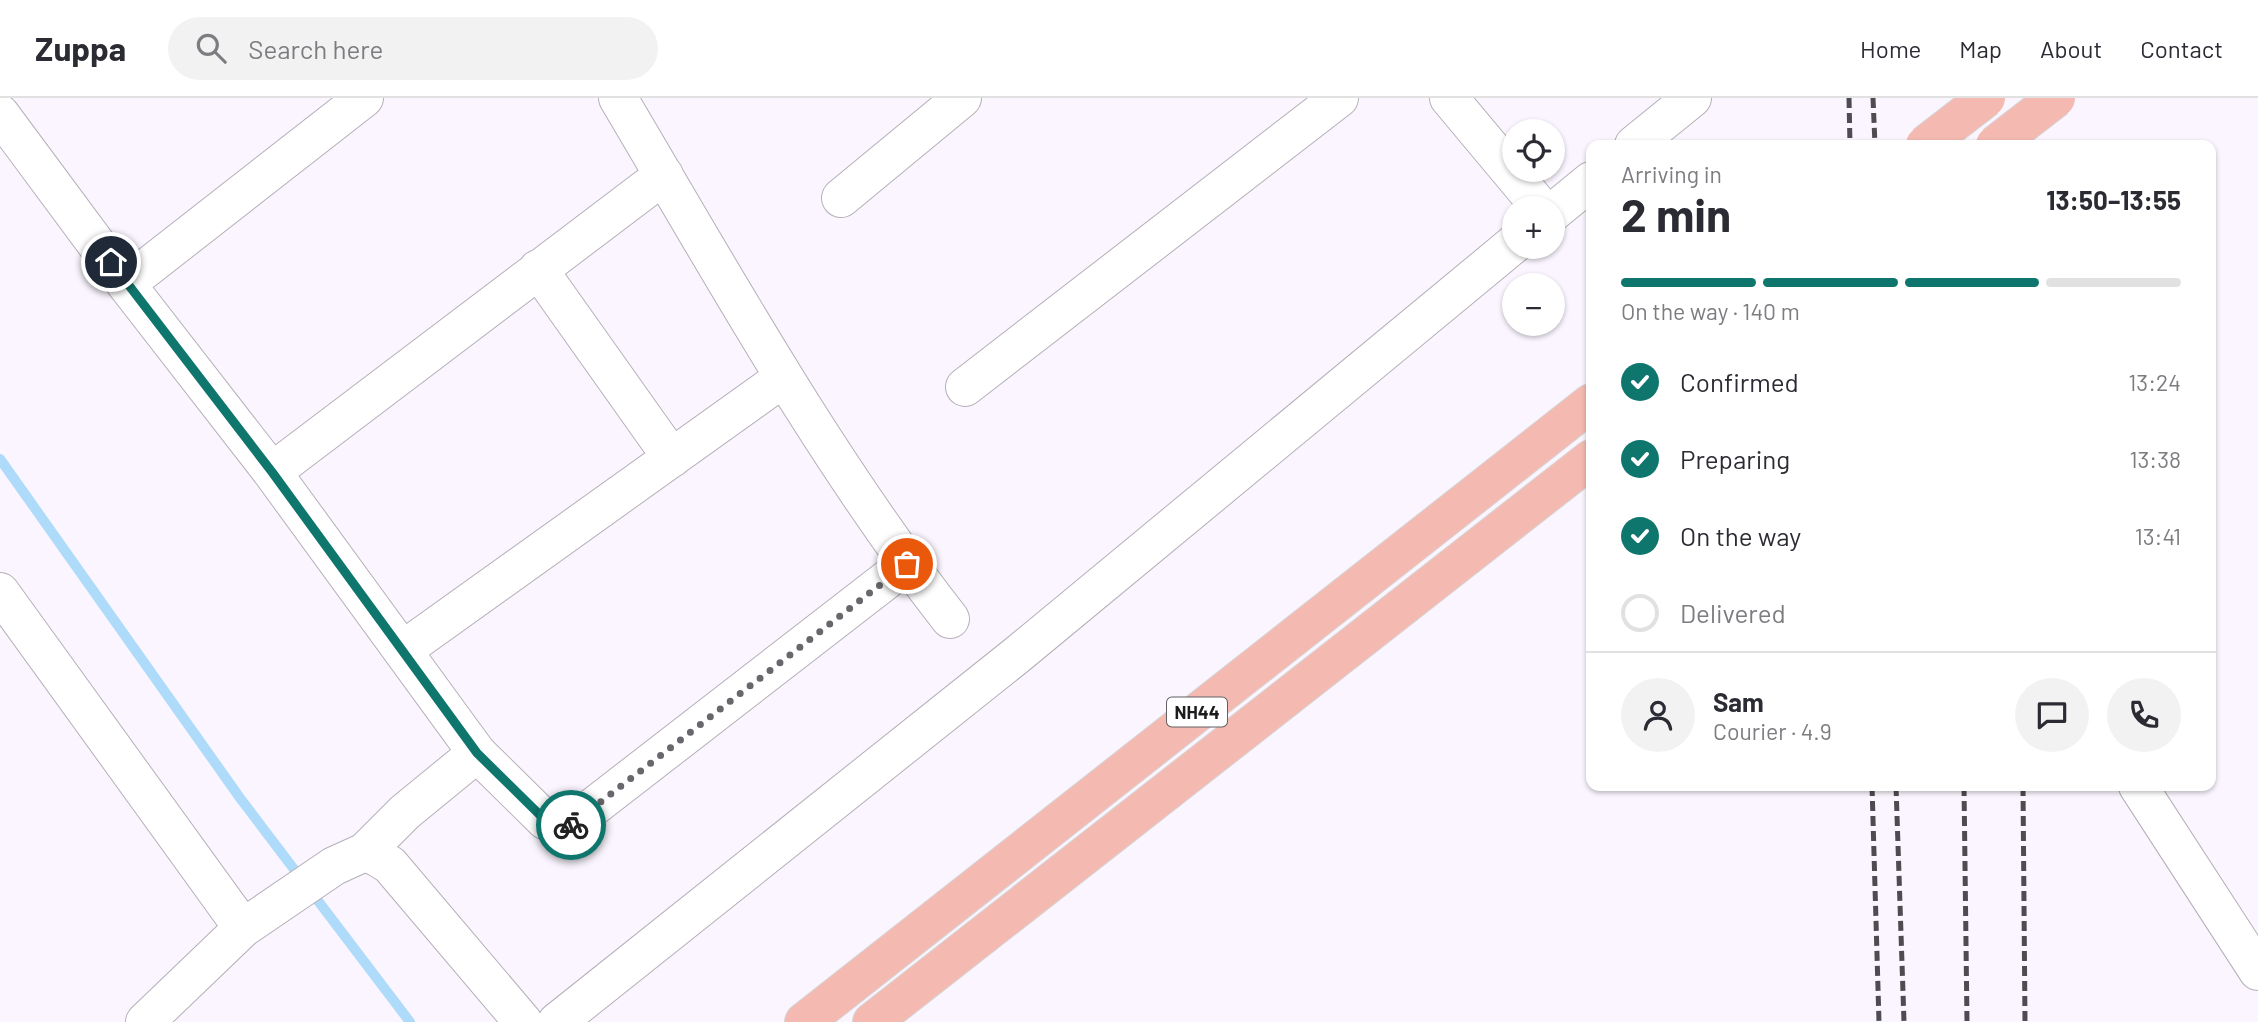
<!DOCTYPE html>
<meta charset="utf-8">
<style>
body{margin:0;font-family:Barlow,sans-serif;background:#f2f2f3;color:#2b2b33;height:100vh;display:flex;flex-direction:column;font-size:26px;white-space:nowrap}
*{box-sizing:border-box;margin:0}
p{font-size:23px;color:#7c7c81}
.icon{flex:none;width:38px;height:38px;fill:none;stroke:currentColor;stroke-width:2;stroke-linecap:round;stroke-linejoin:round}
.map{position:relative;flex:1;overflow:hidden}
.details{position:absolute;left:1586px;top:42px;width:630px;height:651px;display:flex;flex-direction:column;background:#fff;border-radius:14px;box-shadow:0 2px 5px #0004}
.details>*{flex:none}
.fabs{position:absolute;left:1502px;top:21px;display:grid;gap:14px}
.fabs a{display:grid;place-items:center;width:63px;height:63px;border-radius:50%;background:#fff;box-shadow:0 2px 5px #0004;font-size:35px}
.pin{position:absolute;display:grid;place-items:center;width:60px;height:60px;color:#fff;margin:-30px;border:4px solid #fff;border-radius:50%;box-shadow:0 2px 7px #0007}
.courier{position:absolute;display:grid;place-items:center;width:70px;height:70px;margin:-35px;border:5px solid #0f766e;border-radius:50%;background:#fff;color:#222;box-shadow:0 2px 9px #0007}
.summary em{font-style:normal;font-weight:700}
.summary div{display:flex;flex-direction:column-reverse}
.summary{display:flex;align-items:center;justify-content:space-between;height:119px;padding:0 35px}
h1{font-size:46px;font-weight:700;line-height:52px}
.bar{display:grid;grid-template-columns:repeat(4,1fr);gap:10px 7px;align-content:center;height:84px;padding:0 35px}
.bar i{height:9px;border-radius:5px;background:#e1e1e2}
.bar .selected{background:#0f766e}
.bar p{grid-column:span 4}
.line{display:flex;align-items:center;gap:18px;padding:0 35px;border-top:2px solid #e1e1e2}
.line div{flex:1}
.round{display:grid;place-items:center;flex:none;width:74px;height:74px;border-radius:37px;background:#f2f2f3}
ol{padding:0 35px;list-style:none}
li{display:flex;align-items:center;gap:21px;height:77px}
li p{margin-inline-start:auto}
li .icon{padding:7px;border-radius:50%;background:#0f766e;color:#fff;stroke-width:4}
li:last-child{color:#7c7c81}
li i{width:38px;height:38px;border:4px solid #e1e1e2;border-radius:50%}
header{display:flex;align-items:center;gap:42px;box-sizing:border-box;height:98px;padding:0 35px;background:#fff;border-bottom:2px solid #e1e1e2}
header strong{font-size:33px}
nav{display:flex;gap:38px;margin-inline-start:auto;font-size:24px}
.search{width:490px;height:63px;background:#f2f2f3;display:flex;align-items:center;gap:18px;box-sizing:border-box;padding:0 24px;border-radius:38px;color:#7c7c81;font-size:26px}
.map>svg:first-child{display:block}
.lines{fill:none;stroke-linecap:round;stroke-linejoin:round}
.stream{stroke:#aedbf9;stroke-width:10}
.minor-casing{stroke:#b5afb8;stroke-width:40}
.highway-casing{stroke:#d6d6d6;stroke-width:40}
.minor{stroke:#fff;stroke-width:38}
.highway{stroke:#f4bab2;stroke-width:38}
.rail{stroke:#4f4c51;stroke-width:5;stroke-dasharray:10 5;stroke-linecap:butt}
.highway-bridge-casing{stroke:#d6d6d6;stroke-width:40;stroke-linecap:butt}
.highway-bridge{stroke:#f4bab2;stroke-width:38}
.done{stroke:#6a676c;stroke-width:7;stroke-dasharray:0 12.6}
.route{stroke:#0f766e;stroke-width:9}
.labels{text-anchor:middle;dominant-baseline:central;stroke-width:5;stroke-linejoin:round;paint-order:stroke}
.shield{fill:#fff;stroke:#615f62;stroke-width:2}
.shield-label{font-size:18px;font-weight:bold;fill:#1d1b1e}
</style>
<header>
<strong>Zuppa</strong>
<div class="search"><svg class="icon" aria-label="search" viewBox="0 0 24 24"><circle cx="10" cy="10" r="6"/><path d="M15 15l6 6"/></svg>Search here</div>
<nav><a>Home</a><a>Map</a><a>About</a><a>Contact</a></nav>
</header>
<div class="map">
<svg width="2258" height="924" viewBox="0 0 2258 924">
<rect width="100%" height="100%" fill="#faf5fe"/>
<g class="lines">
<path class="stream" d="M 0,361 L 240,700 L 410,924"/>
<defs>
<path id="minor" d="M 618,0 C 723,177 823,358 950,521
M 1449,0 L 1541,110
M 0,16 L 126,186 L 272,374 L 477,655 L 545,722 L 559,728 L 570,727 L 907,466
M 1634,47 L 1692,0
M 841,100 L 962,0
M 1552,115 L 1591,83
M 538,171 L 672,360
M 126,186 L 364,0
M 965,289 L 1339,0
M 272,374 L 664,77
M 0,494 L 243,830
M 403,552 L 783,280
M 2138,688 L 2258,873
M 365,754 L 405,714 L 477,655
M 145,924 L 243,830 L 334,768 L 365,754 L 377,759 L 390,767 L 523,924
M 557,924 L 1017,557 L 1514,146"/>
<path id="highway" d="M 804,924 L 1591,305
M 872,924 L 1591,361"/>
</defs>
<use href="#minor" class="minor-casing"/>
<use href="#highway" class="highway-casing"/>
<use href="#minor" class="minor"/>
<use href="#highway" class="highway"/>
<path class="rail" d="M 1849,0 L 1850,47
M 1873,0 L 1875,47
M 1872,688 L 1879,924
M 1896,688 L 1904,924
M 1964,688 L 1967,924
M 2023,688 L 2025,924"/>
<defs>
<path id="highway-bridge" d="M 1925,47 L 1986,0
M 1995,47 L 2056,0"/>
</defs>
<use href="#highway-bridge" class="highway-bridge-casing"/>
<use href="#highway-bridge" class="highway-bridge"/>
</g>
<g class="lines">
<path class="done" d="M 571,727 L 907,466"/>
<path class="route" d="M 111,164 L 272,374 L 477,655 L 545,722 L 559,728 L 571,727"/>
</g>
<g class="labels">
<rect class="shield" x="1167" y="599.5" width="60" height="29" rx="5"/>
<g class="shield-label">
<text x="1197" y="614">NH44</text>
</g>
</g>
</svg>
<div class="fabs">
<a><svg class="icon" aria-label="locate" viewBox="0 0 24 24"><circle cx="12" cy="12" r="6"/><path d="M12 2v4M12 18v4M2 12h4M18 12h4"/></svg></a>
<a>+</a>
<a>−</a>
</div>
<div class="pin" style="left:907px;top:466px;background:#ea580c"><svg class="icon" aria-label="bag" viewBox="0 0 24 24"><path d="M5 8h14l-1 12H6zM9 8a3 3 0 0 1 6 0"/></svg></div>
<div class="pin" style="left:111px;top:164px;background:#1f2937"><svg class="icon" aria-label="home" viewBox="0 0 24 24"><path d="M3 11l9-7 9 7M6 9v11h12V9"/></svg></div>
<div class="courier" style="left:571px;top:727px"><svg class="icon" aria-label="bike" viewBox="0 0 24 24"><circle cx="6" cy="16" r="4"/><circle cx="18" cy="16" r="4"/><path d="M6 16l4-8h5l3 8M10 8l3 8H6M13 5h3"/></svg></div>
<section class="details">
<div class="summary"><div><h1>2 min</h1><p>Arriving in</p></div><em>13:50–13:55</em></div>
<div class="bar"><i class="selected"></i><i class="selected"></i><i class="selected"></i><i></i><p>On the way · 140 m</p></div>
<ol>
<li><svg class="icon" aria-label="check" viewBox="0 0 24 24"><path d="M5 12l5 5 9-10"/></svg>Confirmed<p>13:24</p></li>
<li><svg class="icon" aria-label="check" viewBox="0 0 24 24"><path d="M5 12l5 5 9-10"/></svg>Preparing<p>13:38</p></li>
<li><svg class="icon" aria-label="check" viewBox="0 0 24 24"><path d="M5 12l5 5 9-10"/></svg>On the way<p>13:41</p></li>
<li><i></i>Delivered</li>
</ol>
<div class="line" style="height:126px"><a class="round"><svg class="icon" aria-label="person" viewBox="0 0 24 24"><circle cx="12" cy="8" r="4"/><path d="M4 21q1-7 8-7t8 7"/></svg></a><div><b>Sam</b><p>Courier · 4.9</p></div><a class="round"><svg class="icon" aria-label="chat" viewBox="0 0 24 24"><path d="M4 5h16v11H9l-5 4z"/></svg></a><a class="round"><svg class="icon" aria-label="phone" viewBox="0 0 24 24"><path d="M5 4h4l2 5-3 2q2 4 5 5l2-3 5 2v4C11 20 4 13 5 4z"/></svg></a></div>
</section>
</div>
